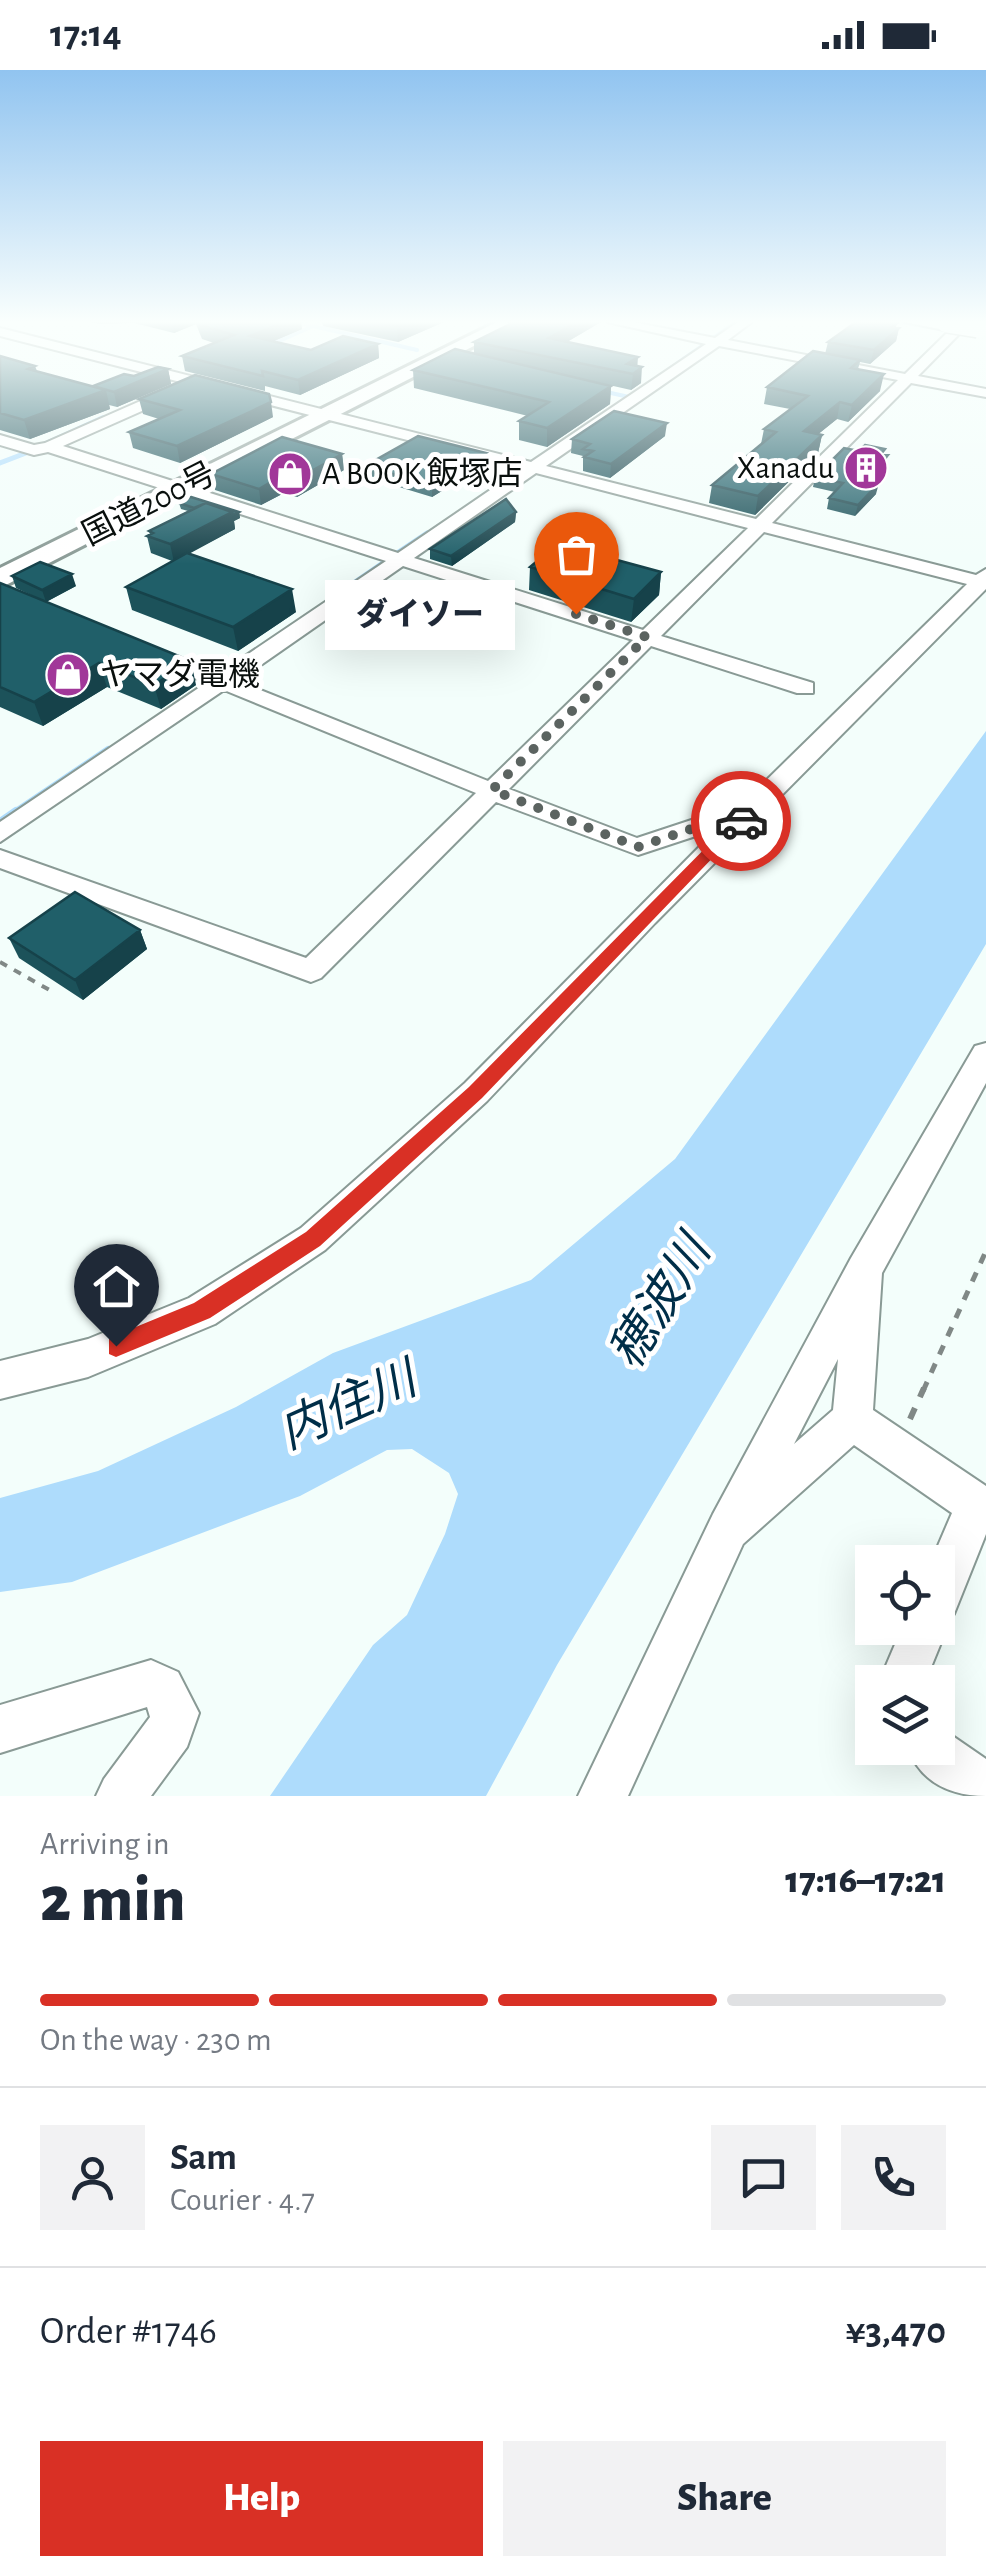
<!DOCTYPE html>
<meta charset="utf-8">
<style>
body{margin:0;font-family:"Alegreya Sans","Noto Sans JP",sans-serif;background:#f2f2f3;color:#1f2937;height:100vh;display:flex;flex-direction:column;font-size:38px;white-space:nowrap}
*{box-sizing:border-box;margin:0}
p{font-size:32px;color:#747a83}
.icon{flex:none;width:55px;height:55px;fill:none;stroke:currentColor;stroke-width:2;stroke-linecap:round;stroke-linejoin:round}
.map{position:relative;height:1726px;overflow:hidden}
.side{display:flex;flex-direction:column;background:#fff;flex:1}
.side>*{flex:none}
.fabs{position:absolute;left:855px;top:1475px;display:grid;gap:20px}
.fabs a{display:grid;place-items:center;width:100px;height:100px;border-radius:0px;background:#fff;box-shadow:0 10px 40px #0002;font-size:50px}
.pin{position:absolute;display:grid;place-items:center;width:85px;height:85px;color:#fff;margin:-102px -42px;border-radius:50% 50% 50% 0;rotate:-45deg;box-shadow:0 0 10px #0007}
.pin .icon{rotate:45deg}
.courier{position:absolute;display:grid;place-items:center;width:100px;height:100px;margin:-50px;border:8px solid #d93025;border-radius:50%;background:#fff;color:#222;box-shadow:0 2px 12px #0007}
.bubble{position:absolute;height:70px;border-radius:0px;background:#fff;box-shadow:0 10px 40px #0002;font-size:32px;font-weight:800;line-height:70px;text-align:center}
.overview em{font-style:normal;font-weight:800}
.overview div{display:flex;flex-direction:column-reverse}
.overview{display:flex;align-items:center;justify-content:space-between;height:170px;padding:0 40px}
h1{font-size:65px;font-weight:800;line-height:75px}
.bar{display:grid;grid-template-columns:repeat(4,1fr);gap:15px 10px;align-content:center;height:120px;padding:0 40px}
.bar i{height:12px;border-radius:8px;background:#e0e1e3}
.bar .active{background:#d93025}
.bar p{grid-column:span 4}
.line{display:flex;align-items:center;gap:25px;padding:0 40px;border-top:2px solid #e0e1e3}
.line div{flex:1}
.round{display:grid;place-items:center;flex:none;width:105px;height:105px;border-radius:0px;background:#f2f2f3}
.primary-button{display:flex;gap:20px;margin-top:auto;padding:20px 40px}
.primary-button a{flex:1;height:115px;border-radius:0px;background:#d93025;color:#fff;font-size:40px;font-weight:800;line-height:115px;text-align:center}
.primary-button a+a{background:#f2f2f3;color:#1f2937}
.status{display:flex;justify-content:space-between;align-items:center;height:70px;padding:0 50px;background:#fff;direction:ltr}
.status svg{height:28px;fill:currentColor}
.map>svg:first-child{display:block}
.water{fill:#aedcfc}
.lines{fill:none;stroke-linecap:round;stroke-linejoin:round}
.stream-far3{stroke:#aedcfc;stroke-width:4}
.stream-far2{stroke:#aedcfc;stroke-width:5}
.stream-far1{stroke:#aedcfc;stroke-width:6}
.stream{stroke:#aedcfc;stroke-width:8}
.minor-casing{stroke:#899a95;stroke-width:4}
.highway-casing{stroke:#899a95;stroke-width:6}
.path-far2{stroke:#808886;stroke-width:4;stroke-dasharray:8 8;stroke-linecap:butt}
.path-far1{stroke:#808886;stroke-width:5;stroke-dasharray:10 10;stroke-linecap:butt}
.path{stroke:#808886;stroke-width:6;stroke-dasharray:12 12;stroke-linecap:butt}
.minor{fill:#fff;fill-rule:evenodd}
.highway{fill:#fff;fill-rule:evenodd}
.highway-bridge-casing{stroke:#899a95;stroke-width:24;stroke-linecap:butt}
.highway-bridge{stroke:#fff;stroke-width:21}
.wall{fill:#1c525a}
.shaded-wall{fill:#16424a}
.building{fill:#205f69;stroke:#16424a;stroke-width:2.5}
.route{fill:#d93025}
.done{stroke:#5b6360;stroke-width:10;stroke-dasharray:0 18}
.labels{text-anchor:middle;dominant-baseline:central;stroke-width:10;stroke-linejoin:round;paint-order:stroke}
.far-poi-label{font-size:32px;fill:#090f0d;stroke:#fff;text-anchor:start}
.far-street-label{font-size:32px;fill:#090f0d;stroke:#fff}
.near-water-label{font-size:48px;font-style:italic;fill:#002e48;stroke:#fff}
</style>
<div class="status"><b>17:14</b><svg viewBox="0 0 49 12"><path d="M0 12V9h3v3zM5 12V6h3v6zM10 12V3h3v9zM15 12V0h3v12zM26 1h20v11H26zM47 4h2v5h-2z"/></svg></div>
<div class="map">
<svg width="986" height="1726" viewBox="0 0 986 1726">
<rect width="100%" height="100%" fill="#f3fefb"/>
<path class="water" d="M 986,661 L 986,874 L 557,1595 L 486,1726 L 270,1726 L 373,1575 L 407,1545 L 445,1464 L 458,1424 L 449,1403 L 412,1379 L 387,1380 L 300,1426 L 72,1512 L 0,1522 L 0,1428 L 98,1401 L 236,1337 L 333,1283 L 531,1210 L 675,1089 Z"/>
<g class="lines">
<path class="stream-far3" d="M 294,252 L 313,256 L 321,252
M 900,252 L 930,257
M 268,276 L 313,256 L 417,280
M 668,300 L 736,252
M 602,321 L 629,327
M 39,376 L 103,347"/>
<path class="stream-far2" d="M 0,393 L 26,383
M 397,483 L 427,463
M 339,523 L 387,490"/>
<path class="stream-far1" d="M 13,743 L 108,679"/>
<path class="stream" d="M 0,752 L 16,741"/>
<defs>
<path id="minor" d="M 607,252 L 632,252 L 715,268 L 738,252 L 752,252 L 728,270 L 905,304 L 949,261 L 905,252 L 971,252 L 918,306 L 986,319 L 986,327 L 911,313 L 772,453 L 976,505 L 986,499 L 986,519 L 655,853 L 487,1031 L 325,1180 L 215,1254 L 88,1307 L 0,1329 L 0,1291 L 88,1269 L 189,1228 L 301,1158 L 465,1013 L 717,759 L 638,785 L 496,732 L 321,908 L 311,912 L 0,798 L 0,780 L 306,888 L 476,723 L 224,620 L 0,772 L 0,752 L 206,613 L 151,590 L 151,582 L 165,582 L 220,603 L 386,491 L 48,382 L 34,385 L 0,375 L 0,365 L 34,375 L 45,373 L 170,318 L 180,318 L 180,324 L 63,376 L 398,483 L 521,399 L 0,266 L 0,258 L 531,392 L 706,274 ZM 719,276 L 898,310 L 756,449 L 546,396 ZM 536,403 L 748,458 L 643,560 L 414,488 ZM 764,462 L 967,514 L 743,733 L 637,768 L 509,719 L 651,576 L 797,623 L 813,623 L 813,613 L 661,566 ZM 403,496 L 633,570 L 488,711 L 238,611 Z
M 986,973 L 986,1013 L 882,1203 L 873,1340 L 986,1416 L 986,1464 L 954,1544 L 943,1548 L 947,1558 L 925,1612 L 879,1612 L 902,1558 L 938,1558 L 938,1492 L 931,1492 L 952,1443 L 854,1375 L 743,1474 L 628,1726 L 578,1726 L 713,1444 L 851,1188 L 975,976 ZM 838,1289 L 833,1340 L 794,1374 Z
M 151,1590 L 178,1602 L 199,1643 L 187,1677 L 151,1726 L 96,1726 L 104,1709 L 150,1647 L 147,1637 L 0,1683 L 0,1635 Z
M 938,1656 L 986,1689 L 986,1726 C 951,1726 921,1713 908,1678 L 938,1678 Z"/>
<path id="highway" d="M 497,252 L 521,252 L 0,518 L 0,498 Z"/>
</defs>
<use href="#minor" class="minor-casing"/>
<use href="#highway" class="highway-casing"/>
<path class="path-far2" d="M 0,892 L 53,922"/>
<path class="path-far1" d="M 923,1321 L 986,1181"/>
<path class="path" d="M 910,1349 L 924,1318"/>
<use href="#minor" class="minor"/>
<use href="#highway" class="highway"/>
<defs>
<path id="highway-bridge" d="M 947,252 L 978,257"/>
</defs>
<use href="#highway-bridge" class="highway-bridge-casing"/>
<use href="#highway-bridge" class="highway-bridge"/>
</g>
<path class="wall" d="M 92,252 L 301,252 L 302,259 L 274,271 L 311,280 L 378,274 L 379,288 L 300,325 L 265,316 L 265,321 L 185,301 L 182,286 L 214,273 L 202,269 L 196,254 L 174,263 L 134,253 L 100,254 Z
M 322,252 L 444,252 L 398,272 L 323,256 Z
M 508,252 L 601,252 L 567,272 L 637,296 L 641,313 L 631,320 L 609,315 L 611,316 L 610,334 L 547,377 L 519,370 L 519,351 L 528,346 L 414,318 L 413,300 L 474,284 L 474,272 L 508,255 Z
M 896,257 L 899,258 L 896,271 L 870,294 L 860,292 L 858,299 L 880,321 L 848,352 L 837,349 L 818,364 L 822,365 L 818,383 L 755,445 L 709,433 L 712,415 L 761,374 L 764,359 L 790,339 L 764,334 L 767,317 L 825,284 L 828,272 Z
M 0,286 L 35,296 L 37,301 L 93,317 L 168,299 L 171,314 L 117,337 L 109,335 L 110,339 L 30,369 L 0,360 Z
M 139,329 L 273,347 L 180,393 L 133,378 L 129,362 L 159,349 L 143,344 Z
M 665,366 L 610,408 L 583,401 L 583,386 L 571,383 L 572,369 Z
M 342,384 L 344,400 L 297,427 L 284,423 L 261,435 L 215,420 L 211,404 Z
M 884,385 L 885,396 L 871,411 L 876,424 L 855,446 L 827,439 L 829,428 L 835,422 L 813,417 L 815,407 Z
M 486,394 L 432,427 L 366,407 L 365,396 Z
M 179,433 L 239,442 L 240,448 L 234,451 L 235,459 L 189,483 L 296,542 L 238,581 L 132,540 L 126,517 L 172,491 L 151,483 L 147,466 L 150,465 L 149,461 L 188,441 L 181,439 Z
M 516,442 L 515,452 L 452,496 L 430,489 L 430,479 Z
M 530,497 L 661,502 L 659,525 L 631,552 L 529,520 Z
M 12,506 L 76,516 L 46,532 L 16,518 Z
M 0,513 L 196,615 L 161,639 L 107,617 L 43,656 L 0,637 Z
M 140,860 L 147,879 L 83,930 L 19,888 L 9,868 Z"/>
<path class="shaded-wall" d="M 172,252 L 196,252 L 196,254 L 174,263 Z
M 284,252 L 301,252 L 302,259 L 253,280 L 250,266 Z
M 406,252 L 444,252 L 398,272 L 397,256 Z
M 577,252 L 601,252 L 548,283 L 549,268 Z
M 897,253 L 895,262 L 899,258 L 896,271 L 870,294 L 874,280 Z
M 378,274 L 379,288 L 300,325 L 298,310 Z
M 638,287 L 637,301 L 642,297 L 641,313 L 631,320 L 633,304 L 627,294 Z
M 168,299 L 171,314 L 117,337 L 114,322 Z
M 884,304 L 880,321 L 848,352 L 852,335 Z
M 611,316 L 610,334 L 547,377 L 547,358 Z
M 106,320 L 110,339 L 30,369 L 24,350 Z
M 271,332 L 273,347 L 180,393 L 177,376 Z
M 840,332 L 837,349 L 800,379 L 804,361 Z
M 667,353 L 665,366 L 610,408 L 611,394 Z
M 822,365 L 818,383 L 755,445 L 758,426 Z
M 486,383 L 486,394 L 432,427 L 432,416 Z
M 342,384 L 344,400 L 297,427 L 295,410 Z
M 888,385 L 885,396 L 863,420 L 866,410 Z
M 281,406 L 284,423 L 261,435 L 259,419 Z
M 879,413 L 876,424 L 855,446 L 858,435 Z
M 232,442 L 239,442 L 240,448 L 234,451 L 235,459 L 174,492 L 170,474 Z
M 516,442 L 515,452 L 452,496 L 451,486 Z
M 661,502 L 659,525 L 631,552 L 634,529 Z
M 72,504 L 76,516 L 46,532 L 42,520 Z
M 292,519 L 296,542 L 238,581 L 233,557 Z
M 191,591 L 196,615 L 161,639 L 154,615 Z
M 99,593 L 107,617 L 43,656 L 34,632 Z
M 140,860 L 147,879 L 83,930 L 75,910 Z"/>
<path class="building" d="M 199,252 L 284,252 L 250,266 L 311,280 L 343,266 L 378,274 L 298,310 L 262,301 L 263,306 L 182,286 L 234,265 L 200,255 Z
M 379,252 L 406,252 L 397,256 Z
M 510,252 L 577,252 L 549,268 L 638,287 L 627,294 L 642,297 L 633,304 L 474,272 L 510,254 Z
M 856,252 L 893,252 L 897,253 L 892,257 L 899,258 L 874,280 L 828,272 Z
M 455,279 L 611,316 L 547,358 L 519,351 L 549,332 L 413,300 Z
M 813,281 L 860,290 L 851,298 L 884,304 L 852,335 L 840,332 L 804,361 L 822,365 L 758,426 L 712,415 L 776,362 L 764,359 L 808,326 L 767,317 Z
M 0,286 L 35,296 L 28,299 L 106,320 L 24,350 L 0,343 Z
M 158,297 L 168,299 L 114,322 L 93,316 L 124,304 L 134,306 Z
M 195,305 L 269,324 L 271,332 L 177,376 L 129,362 L 180,340 L 139,329 Z
M 614,341 L 667,353 L 611,394 L 584,387 L 593,381 L 583,379 L 590,374 L 572,369 Z
M 418,366 L 486,383 L 432,416 L 365,396 Z
M 282,367 L 342,384 L 295,410 L 281,406 L 259,419 L 211,404 Z
M 865,375 L 885,379 L 881,384 L 888,385 L 866,410 L 879,413 L 858,435 L 829,428 L 843,413 L 815,407 L 844,378 L 859,381 Z
M 191,427 L 239,442 L 233,445 L 232,442 L 206,433 L 194,438 L 179,433 Z
M 506,429 L 516,442 L 451,486 L 430,479 Z
M 206,433 L 232,442 L 170,474 L 147,466 L 153,463 L 149,461 Z
M 558,474 L 661,502 L 634,529 L 530,497 Z
M 187,483 L 292,519 L 233,557 L 126,517 Z
M 40,492 L 72,504 L 42,520 L 12,506 Z
M 0,513 L 191,591 L 154,615 L 99,593 L 34,632 L 0,617 Z
M 75,822 L 140,860 L 75,910 L 9,868 Z"/>
<linearGradient id="sky" x2="0" y2="1"><stop stop-color="#91c4f0"/><stop offset="0.51" stop-color="#fafffd"/><stop offset="1" stop-color="#fafffd" stop-opacity="0"/></linearGradient>
<rect width="986" height="494" fill="url(#sky)"/>
<path class="route" d="M 735,748 L 748,751 L 482,1028 L 320,1176 L 210,1248 L 116,1287 L 109,1284 L 109,1268 L 194,1233 L 306,1162 L 469,1017 Z"/>
<g class="lines">
<path class="done" d="M 576,544 L 647,567 L 492,720 L 638,777 L 753,738 L 741,751"/>
</g>
<defs>
<symbol id="building-disc" viewBox="-11 -11 22 22"><circle r="9.5" fill="#a13799" stroke="#fff"/><path d="M-4-6H4V6H1V3H-1V6H-4ZM-2.5-4.3h1.7v1.8h-1.7ZM.8-4.3h1.7v1.8H.8ZM-2.5-1h1.7V.8h-1.7ZM.8-1h1.7V.8H.8Z" fill="#fff"/></symbol>
<symbol id="shop-disc" viewBox="-11 -11 22 22"><circle r="9.5" fill="#a13799" stroke="#fff"/><path d="M-5-2.5h2.3a2.7 3.5 0 0 1 5.4 0H5L5.5 6h-11ZM-1.5-2.5h3a1.5 2.3 0 0 0-3 0Z" fill="#fff"/></symbol>
</defs>
<g fill-rule="evenodd">
<use href="#building-disc" x="841" y="373" width="50" height="50"/>
<use href="#shop-disc" x="265" y="379" width="50" height="50"/>
<use href="#shop-disc" x="43" y="580" width="50" height="50"/>
</g>
<g class="labels">
<g class="far-poi-label">
<text x="834" y="398" text-anchor="end">Xanadu</text>
<text x="322" y="404">A BOOK 飯塚店</text>
<text x="100" y="605">ヤマダ電機</text>
</g>
<g class="far-street-label">
<text transform="translate(149 434) rotate(-27)">国道200号</text>
</g>
<g class="near-water-label">
<text transform="translate(661 1233) rotate(-58)">穂波川</text>
<text transform="translate(348 1337) rotate(-24)">内住川</text>
</g>
</g>
</svg>
<div class="fabs">
<a><svg class="icon" aria-label="locate" viewBox="0 0 24 24"><circle cx="12" cy="12" r="6"/><path d="M12 2v4M12 18v4M2 12h4M18 12h4"/></svg></a>
<a><svg class="icon" aria-label="layers" viewBox="0 0 24 24"><path d="M12 4l9 5-9 5-9-5zM3 14l9 5 9-5"/></svg></a>
</div>
<div class="pin" style="left:576px;top:544px;background:#ea580c"><svg class="icon" aria-label="bag" viewBox="0 0 24 24"><path d="M5 8h14l-1 12H6zM9 8a3 3 0 0 1 6 0"/></svg></div>
<div class="pin" style="left:116px;top:1276px;background:#1f2937"><svg class="icon" aria-label="home" viewBox="0 0 24 24"><path d="M3 11l9-7 9 7M6 9v11h12V9"/></svg></div>
<div class="courier" style="left:741px;top:751px"><svg class="icon" aria-label="car" viewBox="0 0 24 24"><path d="M5 17H2v-5l4-1 3-4h7l3 4 3 1v5h-3M9 17h6M6 11h13"/><circle cx="7" cy="17" r="2"/><circle cx="17" cy="17" r="2"/></svg></div>
<div class="bubble" style="left:325px;top:510px;width:190px">ダイソー</div>
</div>
<section class="side">
<div class="overview"><div><h1>2 min</h1><p>Arriving in</p></div><em>17:16–17:21</em></div>
<div class="bar"><i class="active"></i><i class="active"></i><i class="active"></i><i></i><p>On the way · 230 m</p></div>
<div class="line" style="height:180px"><a class="round"><svg class="icon" aria-label="person" viewBox="0 0 24 24"><circle cx="12" cy="8" r="4"/><path d="M4 21q1-7 8-7t8 7"/></svg></a><div><b>Sam</b><p>Courier · 4.7</p></div><a class="round"><svg class="icon" aria-label="chat" viewBox="0 0 24 24"><path d="M4 5h16v11H9l-5 4z"/></svg></a><a class="round"><svg class="icon" aria-label="phone" viewBox="0 0 24 24"><path d="M5 4h4l2 5-3 2q2 4 5 5l2-3 5 2v4C11 20 4 13 5 4z"/></svg></a></div>
<div class="line" style="height:130px"><div>Order #1746</div><b>¥3,470</b></div>
<div class="primary-button"><a>Help</a><a>Share</a></div>
</section>
